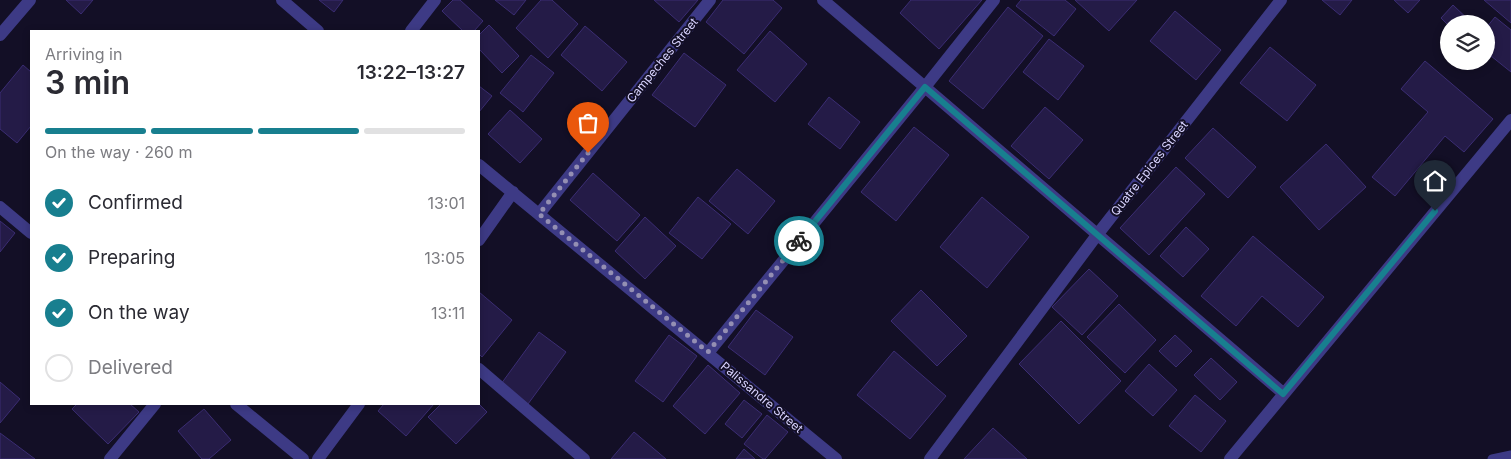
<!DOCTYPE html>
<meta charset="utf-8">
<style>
body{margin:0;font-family:Inter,sans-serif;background:#f2f2f3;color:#2b2b33;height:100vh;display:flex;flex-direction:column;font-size:19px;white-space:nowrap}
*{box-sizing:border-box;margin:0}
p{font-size:16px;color:#7c7c81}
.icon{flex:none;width:28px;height:28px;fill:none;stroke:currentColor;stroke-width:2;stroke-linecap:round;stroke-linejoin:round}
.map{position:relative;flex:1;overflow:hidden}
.details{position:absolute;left:30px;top:30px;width:450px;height:375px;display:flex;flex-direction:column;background:#fff;border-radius:0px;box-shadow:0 2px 8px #0003}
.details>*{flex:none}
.fabs{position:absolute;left:1440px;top:15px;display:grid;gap:10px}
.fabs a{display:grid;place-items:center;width:55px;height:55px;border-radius:50%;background:#fff;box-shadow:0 2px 8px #0003;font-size:25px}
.pin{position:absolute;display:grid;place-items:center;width:42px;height:42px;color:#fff;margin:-51px -21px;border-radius:50% 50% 50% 0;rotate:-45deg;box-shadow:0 0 5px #0007}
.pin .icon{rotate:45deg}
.courier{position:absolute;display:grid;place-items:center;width:50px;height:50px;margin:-25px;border:4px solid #187f8f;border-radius:50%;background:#fff;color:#222;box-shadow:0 1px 6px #0007}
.headline em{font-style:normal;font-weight:600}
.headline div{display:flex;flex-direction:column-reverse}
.headline{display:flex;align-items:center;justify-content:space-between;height:85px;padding:0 15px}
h1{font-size:32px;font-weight:600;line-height:38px}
.bar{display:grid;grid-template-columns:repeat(4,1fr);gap:8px 5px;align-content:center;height:60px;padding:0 15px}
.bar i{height:6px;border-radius:4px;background:#e1e1e2}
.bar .on{background:#187f8f}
.bar p{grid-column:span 4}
ol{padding:0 15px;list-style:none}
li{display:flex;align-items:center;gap:15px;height:55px}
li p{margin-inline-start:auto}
li .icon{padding:5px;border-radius:50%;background:#187f8f;color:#fff;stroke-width:4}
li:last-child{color:#7c7c81}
li i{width:28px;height:28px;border:2px solid #e1e1e2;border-radius:50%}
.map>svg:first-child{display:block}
.building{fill:#241b47;stroke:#3b2d73}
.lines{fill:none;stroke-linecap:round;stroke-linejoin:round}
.service{stroke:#3d3a85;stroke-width:9}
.minor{stroke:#3d3a85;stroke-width:12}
.done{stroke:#948fb3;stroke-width:5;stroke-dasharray:0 9}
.route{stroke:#187f8f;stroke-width:6}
.labels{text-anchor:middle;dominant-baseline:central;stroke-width:4;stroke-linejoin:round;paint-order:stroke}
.street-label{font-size:12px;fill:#d9d4ff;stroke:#130f26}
</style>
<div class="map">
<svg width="1511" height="459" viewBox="0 0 1511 459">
<rect width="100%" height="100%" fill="#130f26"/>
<path class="building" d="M 66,0 L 93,0 L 81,14 Z
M 319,0 L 343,0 L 334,12 Z
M 453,0 L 460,0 L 483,21 L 474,31 L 463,31 L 442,11 Z
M 495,0 L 526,0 L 514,15 Z
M 541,0 L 552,0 L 578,24 L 548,58 L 516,28 Z
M 654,0 L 698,0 L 679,22 Z
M 723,0 L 773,0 L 782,8 L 744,54 L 706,22 Z
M 911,0 L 982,0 L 939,49 L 900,13 Z
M 1021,0 L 1065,0 L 1076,9 L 1054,36 L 1016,6 Z
M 1075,0 L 1137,0 L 1109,31 Z
M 1322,0 L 1352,0 L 1340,15 Z
M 1394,0 L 1420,0 L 1408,13 Z
M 1484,0 L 1511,0 L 1511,23 Z
M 1453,5 L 1473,24 L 1449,24 L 1449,26 L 1441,18 Z
M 1008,7 L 1043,36 L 983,109 L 949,81 Z
M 1175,11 L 1221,50 L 1196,80 L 1150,41 Z
M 1495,17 L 1511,30 L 1511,72 L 1486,52 L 1486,28 Z
M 489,25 L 519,56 L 502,73 L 479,49 L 479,35 Z
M 585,26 L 627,62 L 602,91 L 561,55 Z
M 770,31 L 807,64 L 775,102 L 737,70 Z
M 1049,39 L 1084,66 L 1058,100 L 1023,72 Z
M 1270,47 L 1316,85 L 1287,121 L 1240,83 Z
M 684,53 L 726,85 L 695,127 L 652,95 Z
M 531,55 L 554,73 L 523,112 L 500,93 Z
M 1425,61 L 1493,119 L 1464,152 L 1445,136 L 1395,196 L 1372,177 L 1428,112 L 1401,89 Z
M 23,65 L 31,72 L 31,126 L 17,143 L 0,129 L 0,93 Z
M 479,86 L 492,96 L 479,112 Z
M 829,97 L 860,122 L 840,149 L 808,124 Z
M 1045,107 L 1083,140 L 1049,179 L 1011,146 Z
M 510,110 L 542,139 L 520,163 L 488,134 Z
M 914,127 L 949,155 L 896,221 L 861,192 Z
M 1213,128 L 1256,167 L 1228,198 L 1185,158 Z
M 1326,144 L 1366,187 L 1319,230 L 1280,187 Z
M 1176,167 L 1205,194 L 1149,255 L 1120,228 Z
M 737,169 L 775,201 L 748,234 L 709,201 Z
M 593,173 L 640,215 L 617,241 L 570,200 Z
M 698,197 L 731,224 L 702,259 L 669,233 Z
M 982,197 L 1029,237 L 987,288 L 940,247 Z
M 645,217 L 676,246 L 645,279 L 615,251 Z
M 0,221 L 15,233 L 0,252 Z
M 1186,227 L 1209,249 L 1183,277 L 1160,256 Z
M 1253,236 L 1324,297 L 1298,327 L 1262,296 L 1236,326 L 1201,296 Z
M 1089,269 L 1118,296 L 1082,335 L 1052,307 Z
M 921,290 L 967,336 L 937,366 L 891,321 Z
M 479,292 L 512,320 L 482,357 L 479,354 Z
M 1119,304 L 1156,340 L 1125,373 L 1087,337 Z
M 756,310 L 793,337 L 765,375 L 728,347 Z
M 1061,321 L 1121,381 L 1079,424 L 1019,364 Z
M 539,332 L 566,352 L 528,404 L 501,384 Z
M 669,335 L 697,356 L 663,402 L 635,381 Z
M 1175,335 L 1192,351 L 1176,367 L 1159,351 Z
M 894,351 L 946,396 L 910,439 L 857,395 Z
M 1211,358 L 1237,382 L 1220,400 L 1194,375 Z
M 1149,364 L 1177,390 L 1153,416 L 1125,391 Z
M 708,365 L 740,393 L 705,434 L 673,406 Z
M 0,382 L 20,399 L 0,423 Z
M 1195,395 L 1226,421 L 1201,452 L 1169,426 Z
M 744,400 L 762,414 L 742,438 L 725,424 Z
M 77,404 L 130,404 L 139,412 L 108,444 L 72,409 Z
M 384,404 L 434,404 L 406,436 L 378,411 Z
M 441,404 L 479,404 L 487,412 L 456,444 L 428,417 Z
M 204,409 L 231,440 L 209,459 L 202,459 L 178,431 Z
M 767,415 L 788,432 L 765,459 L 763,459 L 744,444 Z
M 993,428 L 1027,459 L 964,459 Z
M 634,432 L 666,459 L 611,459 Z
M 0,433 L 35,459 L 0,459 Z
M 744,449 L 755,459 L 736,459 Z"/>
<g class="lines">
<path class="service" d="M 1492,459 L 1511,455"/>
<path class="minor" d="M 282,0 L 318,31
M 823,0 L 1283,393
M 411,31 L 435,0
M 0,35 L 30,0
M 479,165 L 836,459
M 0,207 L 31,233
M 539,214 L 710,0
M 479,240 L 513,192
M 708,353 L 925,87 L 994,0
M 479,369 L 584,459
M 236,404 L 303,459
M 110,459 L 155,404
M 318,459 L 359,404
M 930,459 L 1097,235 L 1281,0
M 1230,459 L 1511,120"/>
</g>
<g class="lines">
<path class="done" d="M 588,153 L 539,214 L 708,352 L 799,241"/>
<path class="route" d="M 799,241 L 925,87 L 1283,394 L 1435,211"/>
</g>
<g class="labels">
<g class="street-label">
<text transform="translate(662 60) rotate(-51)">Campeches Street</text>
<text transform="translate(1149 168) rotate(-52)">Quatre Epices Street</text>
<text transform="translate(762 397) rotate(40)">Palissandre Street</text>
</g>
</g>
</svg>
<div class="fabs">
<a><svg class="icon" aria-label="layers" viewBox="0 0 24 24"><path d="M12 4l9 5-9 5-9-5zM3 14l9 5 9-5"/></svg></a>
</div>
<div class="pin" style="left:588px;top:153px;background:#ea580c"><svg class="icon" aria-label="bag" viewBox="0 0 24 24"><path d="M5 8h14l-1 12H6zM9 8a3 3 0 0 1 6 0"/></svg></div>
<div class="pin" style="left:1435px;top:211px;background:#1f2937"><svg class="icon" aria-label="home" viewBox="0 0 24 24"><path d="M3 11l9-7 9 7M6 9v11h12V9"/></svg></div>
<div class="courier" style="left:799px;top:241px"><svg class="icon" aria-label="bike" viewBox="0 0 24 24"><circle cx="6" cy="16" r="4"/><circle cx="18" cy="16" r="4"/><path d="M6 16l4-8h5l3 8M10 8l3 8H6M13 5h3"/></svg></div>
<section class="details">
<div class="headline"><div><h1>3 min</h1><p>Arriving in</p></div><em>13:22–13:27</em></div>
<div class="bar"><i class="on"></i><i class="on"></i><i class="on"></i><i></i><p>On the way · 260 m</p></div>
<ol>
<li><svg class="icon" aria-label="check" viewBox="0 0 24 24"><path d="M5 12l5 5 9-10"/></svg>Confirmed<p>13:01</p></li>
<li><svg class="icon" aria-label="check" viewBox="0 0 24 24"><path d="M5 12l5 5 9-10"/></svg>Preparing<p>13:05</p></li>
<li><svg class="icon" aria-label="check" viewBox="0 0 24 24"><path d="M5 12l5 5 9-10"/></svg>On the way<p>13:11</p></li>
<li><i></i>Delivered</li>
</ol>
</section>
</div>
